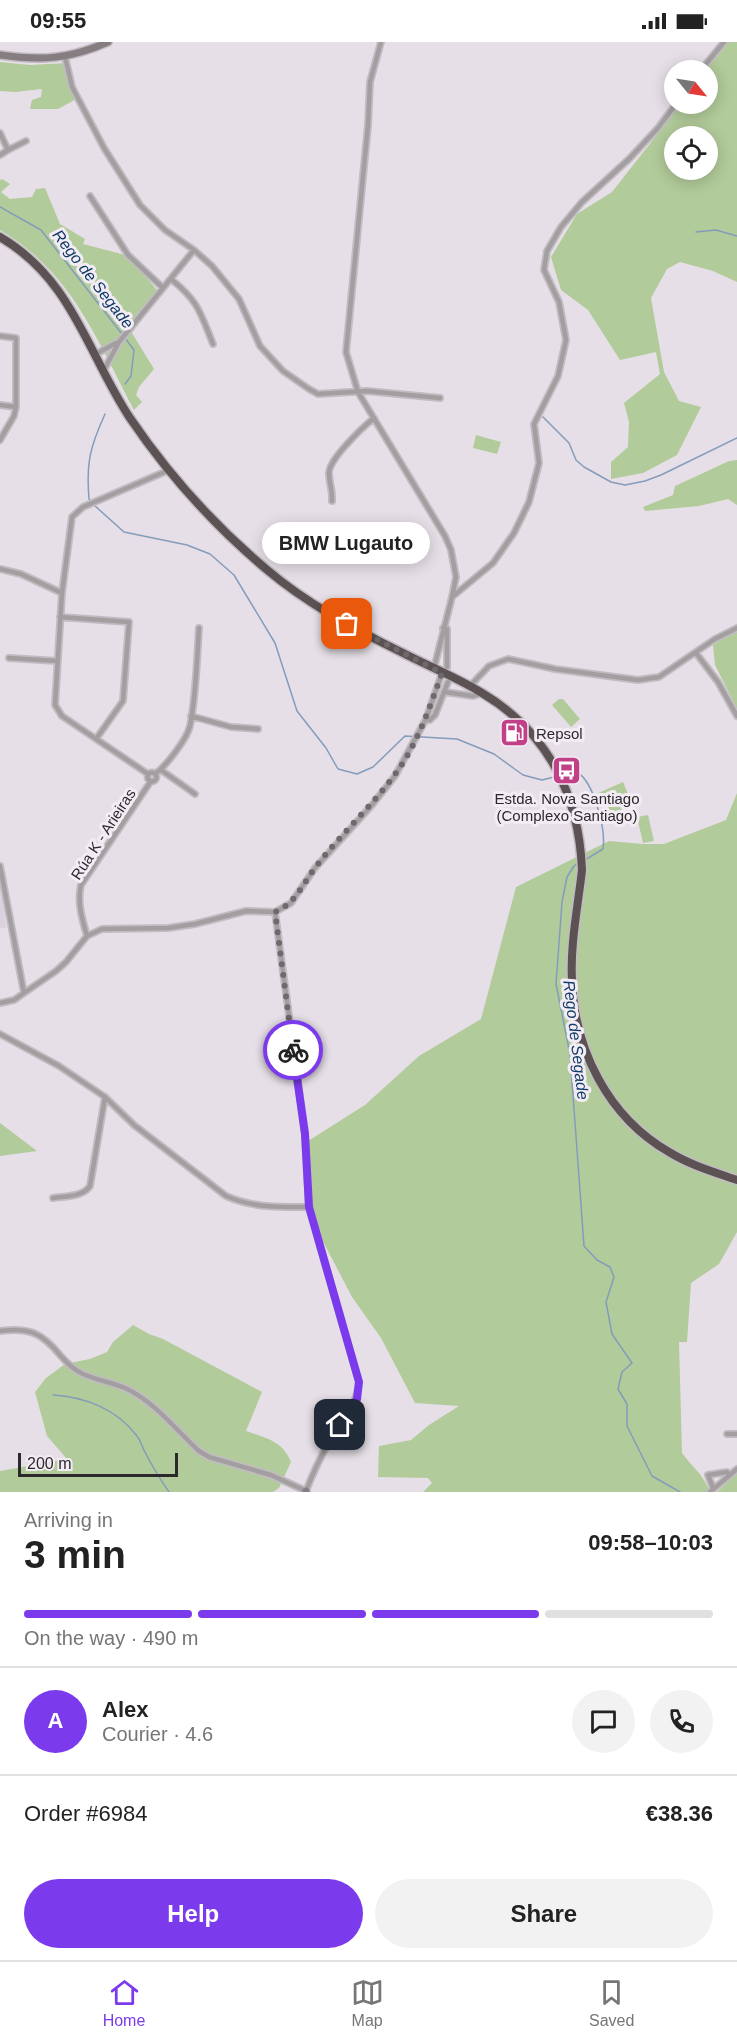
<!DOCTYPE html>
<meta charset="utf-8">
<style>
body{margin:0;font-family:Helvetica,sans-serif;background:#f2f2f2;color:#222;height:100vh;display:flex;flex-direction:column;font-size:22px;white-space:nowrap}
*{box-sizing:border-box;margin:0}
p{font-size:20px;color:#767676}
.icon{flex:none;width:33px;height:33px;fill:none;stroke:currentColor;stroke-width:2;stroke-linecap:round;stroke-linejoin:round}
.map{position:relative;height:1450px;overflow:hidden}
.sheet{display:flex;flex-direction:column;background:#fff;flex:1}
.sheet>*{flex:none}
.needle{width:39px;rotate:120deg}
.controls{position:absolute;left:664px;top:18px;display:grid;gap:12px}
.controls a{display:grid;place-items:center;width:54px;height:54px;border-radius:50%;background:#fff;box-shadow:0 3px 15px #0003;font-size:30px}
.scale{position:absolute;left:18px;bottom:15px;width:160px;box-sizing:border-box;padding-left:6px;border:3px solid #2c292c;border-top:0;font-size:16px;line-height:21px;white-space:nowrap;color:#2c292c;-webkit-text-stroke:4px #f3ecf5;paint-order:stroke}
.pin{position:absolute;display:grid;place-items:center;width:51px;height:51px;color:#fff;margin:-26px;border-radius:12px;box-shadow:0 3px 9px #0006}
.courier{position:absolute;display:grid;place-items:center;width:60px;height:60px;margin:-30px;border:4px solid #7c3aed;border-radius:50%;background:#fff;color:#222;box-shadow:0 2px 8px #0007}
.bubble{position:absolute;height:42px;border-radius:21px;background:#fff;box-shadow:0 3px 15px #0003;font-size:20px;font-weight:800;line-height:42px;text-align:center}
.headline em{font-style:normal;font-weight:800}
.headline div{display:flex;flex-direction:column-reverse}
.headline{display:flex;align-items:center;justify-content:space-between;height:102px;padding:0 24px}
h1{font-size:39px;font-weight:800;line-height:45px}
.bar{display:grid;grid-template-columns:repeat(4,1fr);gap:9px 6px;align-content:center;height:72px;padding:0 24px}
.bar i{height:8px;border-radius:4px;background:#e0e0e0}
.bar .current{background:#7c3aed}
.bar p{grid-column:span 4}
.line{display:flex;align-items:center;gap:15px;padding:0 24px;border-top:2px solid #e0e0e0}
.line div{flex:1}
.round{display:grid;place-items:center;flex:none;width:63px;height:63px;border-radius:32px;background:#f2f2f2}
.primary-button{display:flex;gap:12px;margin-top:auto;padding:12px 24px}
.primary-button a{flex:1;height:69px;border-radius:36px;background:#7c3aed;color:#fff;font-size:24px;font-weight:800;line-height:69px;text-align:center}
.primary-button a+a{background:#f2f2f2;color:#222}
.status{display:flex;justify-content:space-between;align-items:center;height:42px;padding:0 30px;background:#fff;direction:ltr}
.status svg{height:16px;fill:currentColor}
.tabs{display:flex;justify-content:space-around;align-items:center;height:84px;border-top:2px solid #e0e0e0;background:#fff;font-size:16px;color:#767676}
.tabs a{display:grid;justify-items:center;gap:3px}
.tabs .current{color:#7c3aed}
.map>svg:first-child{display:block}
.built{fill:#dcd1de}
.green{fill:#b2cb9a;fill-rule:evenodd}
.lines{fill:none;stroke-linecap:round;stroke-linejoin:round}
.stream{stroke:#849cbb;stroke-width:1.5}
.street-casing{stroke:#c1bbc2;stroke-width:8}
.secondary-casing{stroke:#c1bbc2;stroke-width:10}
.highway-casing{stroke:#c1bbc2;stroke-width:11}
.street{stroke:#a39e9f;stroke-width:4.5}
.secondary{stroke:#857d7f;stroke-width:7}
.highway{stroke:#5c5254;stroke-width:8}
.done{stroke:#6d696d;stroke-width:6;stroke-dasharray:0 10.8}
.route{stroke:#7c3aed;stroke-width:8}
.labels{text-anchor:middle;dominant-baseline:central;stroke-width:6;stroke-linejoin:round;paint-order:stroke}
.poi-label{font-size:15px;fill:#2c292c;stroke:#f3ecf5;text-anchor:start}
.street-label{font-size:15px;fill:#2c292c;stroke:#f3ecf5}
.water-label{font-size:16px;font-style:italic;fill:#0f3b66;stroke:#f3ecf5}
</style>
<div class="status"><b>09:55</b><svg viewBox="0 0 49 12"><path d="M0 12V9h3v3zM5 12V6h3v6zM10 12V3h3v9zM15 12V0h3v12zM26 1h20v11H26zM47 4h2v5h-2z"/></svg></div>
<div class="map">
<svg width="737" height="1450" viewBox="0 0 737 1450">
<rect width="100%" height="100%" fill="#e6dfe7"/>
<path class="built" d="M 0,834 L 0,835 L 6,886 L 0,886 Z"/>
<path class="green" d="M 727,0 L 737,0 L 737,240 L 713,229 L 680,220 L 667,227 L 651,256 L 664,330 L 679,359 L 701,365 L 677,413 L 643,431 L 611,437 L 611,420 L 628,405 L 629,380 L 624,361 L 660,332 L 656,310 L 620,318 L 588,268 L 561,248 L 551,215 L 577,172 L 612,150 L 681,62 L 708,62 L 708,28 L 706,28 ZM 675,94 L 708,94 L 708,128 L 675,128 Z
M 0,20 L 30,23 L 67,21 L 80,55 L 58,67 L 30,67 L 32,58 L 41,55 L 42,47 L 15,50 L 0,49 Z
M 2,137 L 10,142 L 1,150 L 10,157 L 32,155 L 36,147 L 45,146 L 60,182 L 85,197 L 83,202 L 129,214 L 160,252 L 132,291 L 154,327 L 139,345 L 136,353 L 142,360 L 134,368 C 97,298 71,229 0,188 L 0,138 Z
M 476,393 L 501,400 L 497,412 L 473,406 Z
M 737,418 L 737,463 L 728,457 L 699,464 L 645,469 L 643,465 L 673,453 L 675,444 L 729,419 Z
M 737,587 L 737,667 L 715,623 L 713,603 Z
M 559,657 L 563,657 L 580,677 L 571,685 L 552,663 Z
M 623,740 L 628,752 L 601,763 L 596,752 Z
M 737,751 L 737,1190 L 719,1222 L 691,1241 L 687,1300 L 679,1300 L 682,1411 C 692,1425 701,1430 709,1447 L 707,1450 L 423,1450 L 432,1441 L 428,1436 L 378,1435 L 379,1404 L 411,1398 L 429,1383 L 459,1364 L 415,1361 L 381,1296 L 352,1255 L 314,1182 L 305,1101 L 365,1063 L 419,1014 L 481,977 L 516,845 L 609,799 L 643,802 L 664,802 L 726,778 Z
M 618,761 L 624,773 L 609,780 L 603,767 Z
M 648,773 L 654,799 L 643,801 L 637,775 Z
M 0,1081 L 37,1109 L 0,1114 Z
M 133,1283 L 149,1292 L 163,1297 L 262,1350 L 246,1389 C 266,1396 283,1399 291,1420 L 279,1446 L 273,1450 L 0,1450 L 0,1429 L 67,1417 L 47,1394 L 35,1350 L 46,1336 L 65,1322 L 90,1317 L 107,1310 L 113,1300 Z
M 737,1431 L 737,1450 L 717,1450 Z"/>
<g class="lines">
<path class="stream" d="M 0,165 L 41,188 L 122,292
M 696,190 L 716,188 L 737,194
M 125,296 L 134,308 L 131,334 L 125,342
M 543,375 L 569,401 L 576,418 L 584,425 L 611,440 L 625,443 L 645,439 L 661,433 L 737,396
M 91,459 L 89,457 C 86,421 90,405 105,372
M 94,463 L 124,490 L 187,503 L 210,512 L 234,533 L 275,601 L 297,669 L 326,706 L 338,727 L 357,732 L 373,725 L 405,694 L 457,697 L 494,712 L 523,733 L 542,738 L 554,735
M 562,733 L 577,730 C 594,740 606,788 603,807 L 585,818
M 578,821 L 574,824 L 567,835 L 562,860 L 556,942 L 570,1012 L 584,1204 L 597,1218 L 610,1225 L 614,1235 L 606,1260 L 612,1292 L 632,1321 L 622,1330 L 618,1347 L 627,1362 L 627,1384 L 652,1434 L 680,1450
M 53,1353 C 85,1355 117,1367 137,1394 C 141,1399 142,1405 145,1410 C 152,1424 160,1437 169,1450"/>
<defs>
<path id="street" d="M 381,0 L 370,40 L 368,83 L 346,310 L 358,350 L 445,494 L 451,508 L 456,535 L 452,555 L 434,626
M 65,15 L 72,45 L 104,106 L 140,163 L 165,188 L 194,208 L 212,224 L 239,257 L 260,304 L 283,329 L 309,347 L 318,352 L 367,349 L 440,356
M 701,28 L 724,0
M 0,91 L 8,108 L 0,113
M 8,108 L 26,99
M 90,154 L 128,213 L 163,246
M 171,237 C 199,260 200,270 213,302
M 0,294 L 16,296 L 16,365 L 14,374 L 0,398
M 96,312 L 116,301
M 104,328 L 119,300 L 194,208
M 0,363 L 16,365
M 332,459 C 333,449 329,441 329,431 C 329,417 363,385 374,376
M 0,527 L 21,532 L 62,551
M 452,555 L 493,521 L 514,491 L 529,460 L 539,421 L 534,382 L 558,334 L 566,298 L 559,260 L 544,228 L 547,209 L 561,185 L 582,160 L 629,117 L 658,86 L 676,62
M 60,575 L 129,580 L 123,659 L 96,697
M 443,586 L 447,587 L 447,625
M 696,611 L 718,640 L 737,674
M 9,616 L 57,619
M 470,644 L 489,624 L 508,617 L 555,627 L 638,638 L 659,635 L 715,597 L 737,586
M 445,650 L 473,654 L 483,651
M 191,674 L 231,685 L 258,687
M 426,677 L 430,678 L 435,673 L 448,640
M 161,728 L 195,752
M147.5 735a4.5 4.5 0 1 1 9 0a4.5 4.5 0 1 1-9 0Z
M 148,732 L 62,674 L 55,663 L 62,551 L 72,475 L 83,465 L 169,428
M 155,732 C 166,724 187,697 190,684 C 196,655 197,616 199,586
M 0,824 L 24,951 L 56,929 L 66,920 L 87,894 L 102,887 L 168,886 L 195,882 L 246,869 L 275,870 L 291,861 L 315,826 L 372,763 L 395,734 L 426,677 L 442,631
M 87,894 C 82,877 77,860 81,843 L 151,739
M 0,961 L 14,958 L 24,951
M 0,992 L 59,1024 L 105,1055 L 134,1083 L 226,1154 C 253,1166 279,1165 309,1165
M 53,1156 C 65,1154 83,1155 90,1144 L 105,1055
M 0,1289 C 29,1285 42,1291 60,1313 C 66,1320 73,1327 81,1331 C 95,1338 111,1340 125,1346 C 154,1359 176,1388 199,1409 L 209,1415 L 271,1433 L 306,1449 C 313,1431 321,1414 330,1398 C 344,1374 355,1369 359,1340 L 309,1165 L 305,1092 L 275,870
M 727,1392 L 737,1392
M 713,1446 L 708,1433 L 727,1430 L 729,1432
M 710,1450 L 737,1427"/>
<path id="secondary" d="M 0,13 C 41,19 70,17 108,0
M 306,1449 L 306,1450"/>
<path id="highway" d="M 0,195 C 73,238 87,311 130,376 C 168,432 215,484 266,527 C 306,561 354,587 401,610 C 428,624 456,635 482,651 C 548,690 579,753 582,828 C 578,864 570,902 572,938 C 574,1007 608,1075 669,1110 C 690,1123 714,1130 737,1138"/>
</defs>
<use href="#street" class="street-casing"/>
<use href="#secondary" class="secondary-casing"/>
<use href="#highway" class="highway-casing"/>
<use href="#street" class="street"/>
<use href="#secondary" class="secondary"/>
<use href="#highway" class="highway"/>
</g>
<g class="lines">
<path class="done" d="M 293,1008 L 275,870 C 295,862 302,843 315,826 C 339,794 369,767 393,735 C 417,704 429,667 442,631 L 347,582"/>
<path class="route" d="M 293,1008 L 305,1092 L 309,1165 L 359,1340 L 357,1357 L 340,1383"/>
</g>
<defs>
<symbol id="fuel-square" viewBox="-11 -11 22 22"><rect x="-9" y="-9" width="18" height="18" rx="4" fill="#c24088" stroke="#f3ecf5"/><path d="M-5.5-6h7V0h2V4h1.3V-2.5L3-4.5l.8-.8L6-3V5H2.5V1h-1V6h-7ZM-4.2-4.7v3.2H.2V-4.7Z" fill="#fff"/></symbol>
<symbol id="bus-square" viewBox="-11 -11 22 22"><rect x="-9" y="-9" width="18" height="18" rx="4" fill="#c24088" stroke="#f3ecf5"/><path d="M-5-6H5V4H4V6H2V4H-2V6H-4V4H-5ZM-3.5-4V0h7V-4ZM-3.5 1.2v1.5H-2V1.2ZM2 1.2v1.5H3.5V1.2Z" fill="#fff"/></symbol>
</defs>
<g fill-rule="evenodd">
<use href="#fuel-square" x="498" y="674" width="33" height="33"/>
<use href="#bus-square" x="550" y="712" width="33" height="33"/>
</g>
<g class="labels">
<g class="poi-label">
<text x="536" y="691">Repsol</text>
<text x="567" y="756" text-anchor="middle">Estda. Nova Santiago<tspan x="567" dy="17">(Complexo Santiago)</tspan></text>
</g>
<g class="street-label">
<text transform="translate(103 792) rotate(-57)">Rúa K - Arieiras</text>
</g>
<g class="water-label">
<text transform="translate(93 237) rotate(52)">Rego de Segade</text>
<text transform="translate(576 998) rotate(83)">Rego de Segade</text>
</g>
</g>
</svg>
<div class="controls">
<a><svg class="needle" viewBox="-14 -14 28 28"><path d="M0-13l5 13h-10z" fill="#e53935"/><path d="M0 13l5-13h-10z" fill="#767676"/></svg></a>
<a><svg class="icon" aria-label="locate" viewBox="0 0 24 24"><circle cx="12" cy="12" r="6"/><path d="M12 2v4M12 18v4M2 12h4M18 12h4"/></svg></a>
</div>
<div class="scale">200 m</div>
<div class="pin" style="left:347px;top:582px;background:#ea580c"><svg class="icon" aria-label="bag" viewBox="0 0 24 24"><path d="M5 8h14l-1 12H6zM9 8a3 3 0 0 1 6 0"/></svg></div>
<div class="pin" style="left:340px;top:1383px;background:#1f2937"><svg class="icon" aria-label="home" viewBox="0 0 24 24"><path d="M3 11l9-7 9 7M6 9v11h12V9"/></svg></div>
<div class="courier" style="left:293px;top:1008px"><svg class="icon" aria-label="bike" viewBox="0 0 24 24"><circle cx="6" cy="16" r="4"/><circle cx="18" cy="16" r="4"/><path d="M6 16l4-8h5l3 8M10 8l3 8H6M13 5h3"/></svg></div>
<div class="bubble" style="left:262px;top:480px;width:168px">BMW Lugauto</div>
</div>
<section class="sheet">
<div class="headline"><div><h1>3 min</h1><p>Arriving in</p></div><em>09:58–10:03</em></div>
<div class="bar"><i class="current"></i><i class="current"></i><i class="current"></i><i></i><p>On the way · 490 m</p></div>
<div class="line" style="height:108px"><b class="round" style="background:#7c3aed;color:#fff">A</b><div><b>Alex</b><p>Courier · 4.6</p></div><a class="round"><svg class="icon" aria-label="chat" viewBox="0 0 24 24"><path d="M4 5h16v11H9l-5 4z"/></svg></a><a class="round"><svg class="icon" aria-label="phone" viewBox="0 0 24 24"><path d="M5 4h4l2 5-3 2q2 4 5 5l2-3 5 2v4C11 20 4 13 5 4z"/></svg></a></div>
<div class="line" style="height:78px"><div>Order #6984</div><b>€38.36</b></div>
<div class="primary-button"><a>Help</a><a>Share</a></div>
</section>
<nav class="tabs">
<a class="current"><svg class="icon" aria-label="home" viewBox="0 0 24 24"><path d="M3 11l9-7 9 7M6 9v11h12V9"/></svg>Home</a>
<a><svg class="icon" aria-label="map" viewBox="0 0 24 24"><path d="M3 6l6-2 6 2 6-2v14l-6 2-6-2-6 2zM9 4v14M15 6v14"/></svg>Map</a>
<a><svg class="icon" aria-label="saved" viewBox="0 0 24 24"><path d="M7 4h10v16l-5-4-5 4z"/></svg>Saved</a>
</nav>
